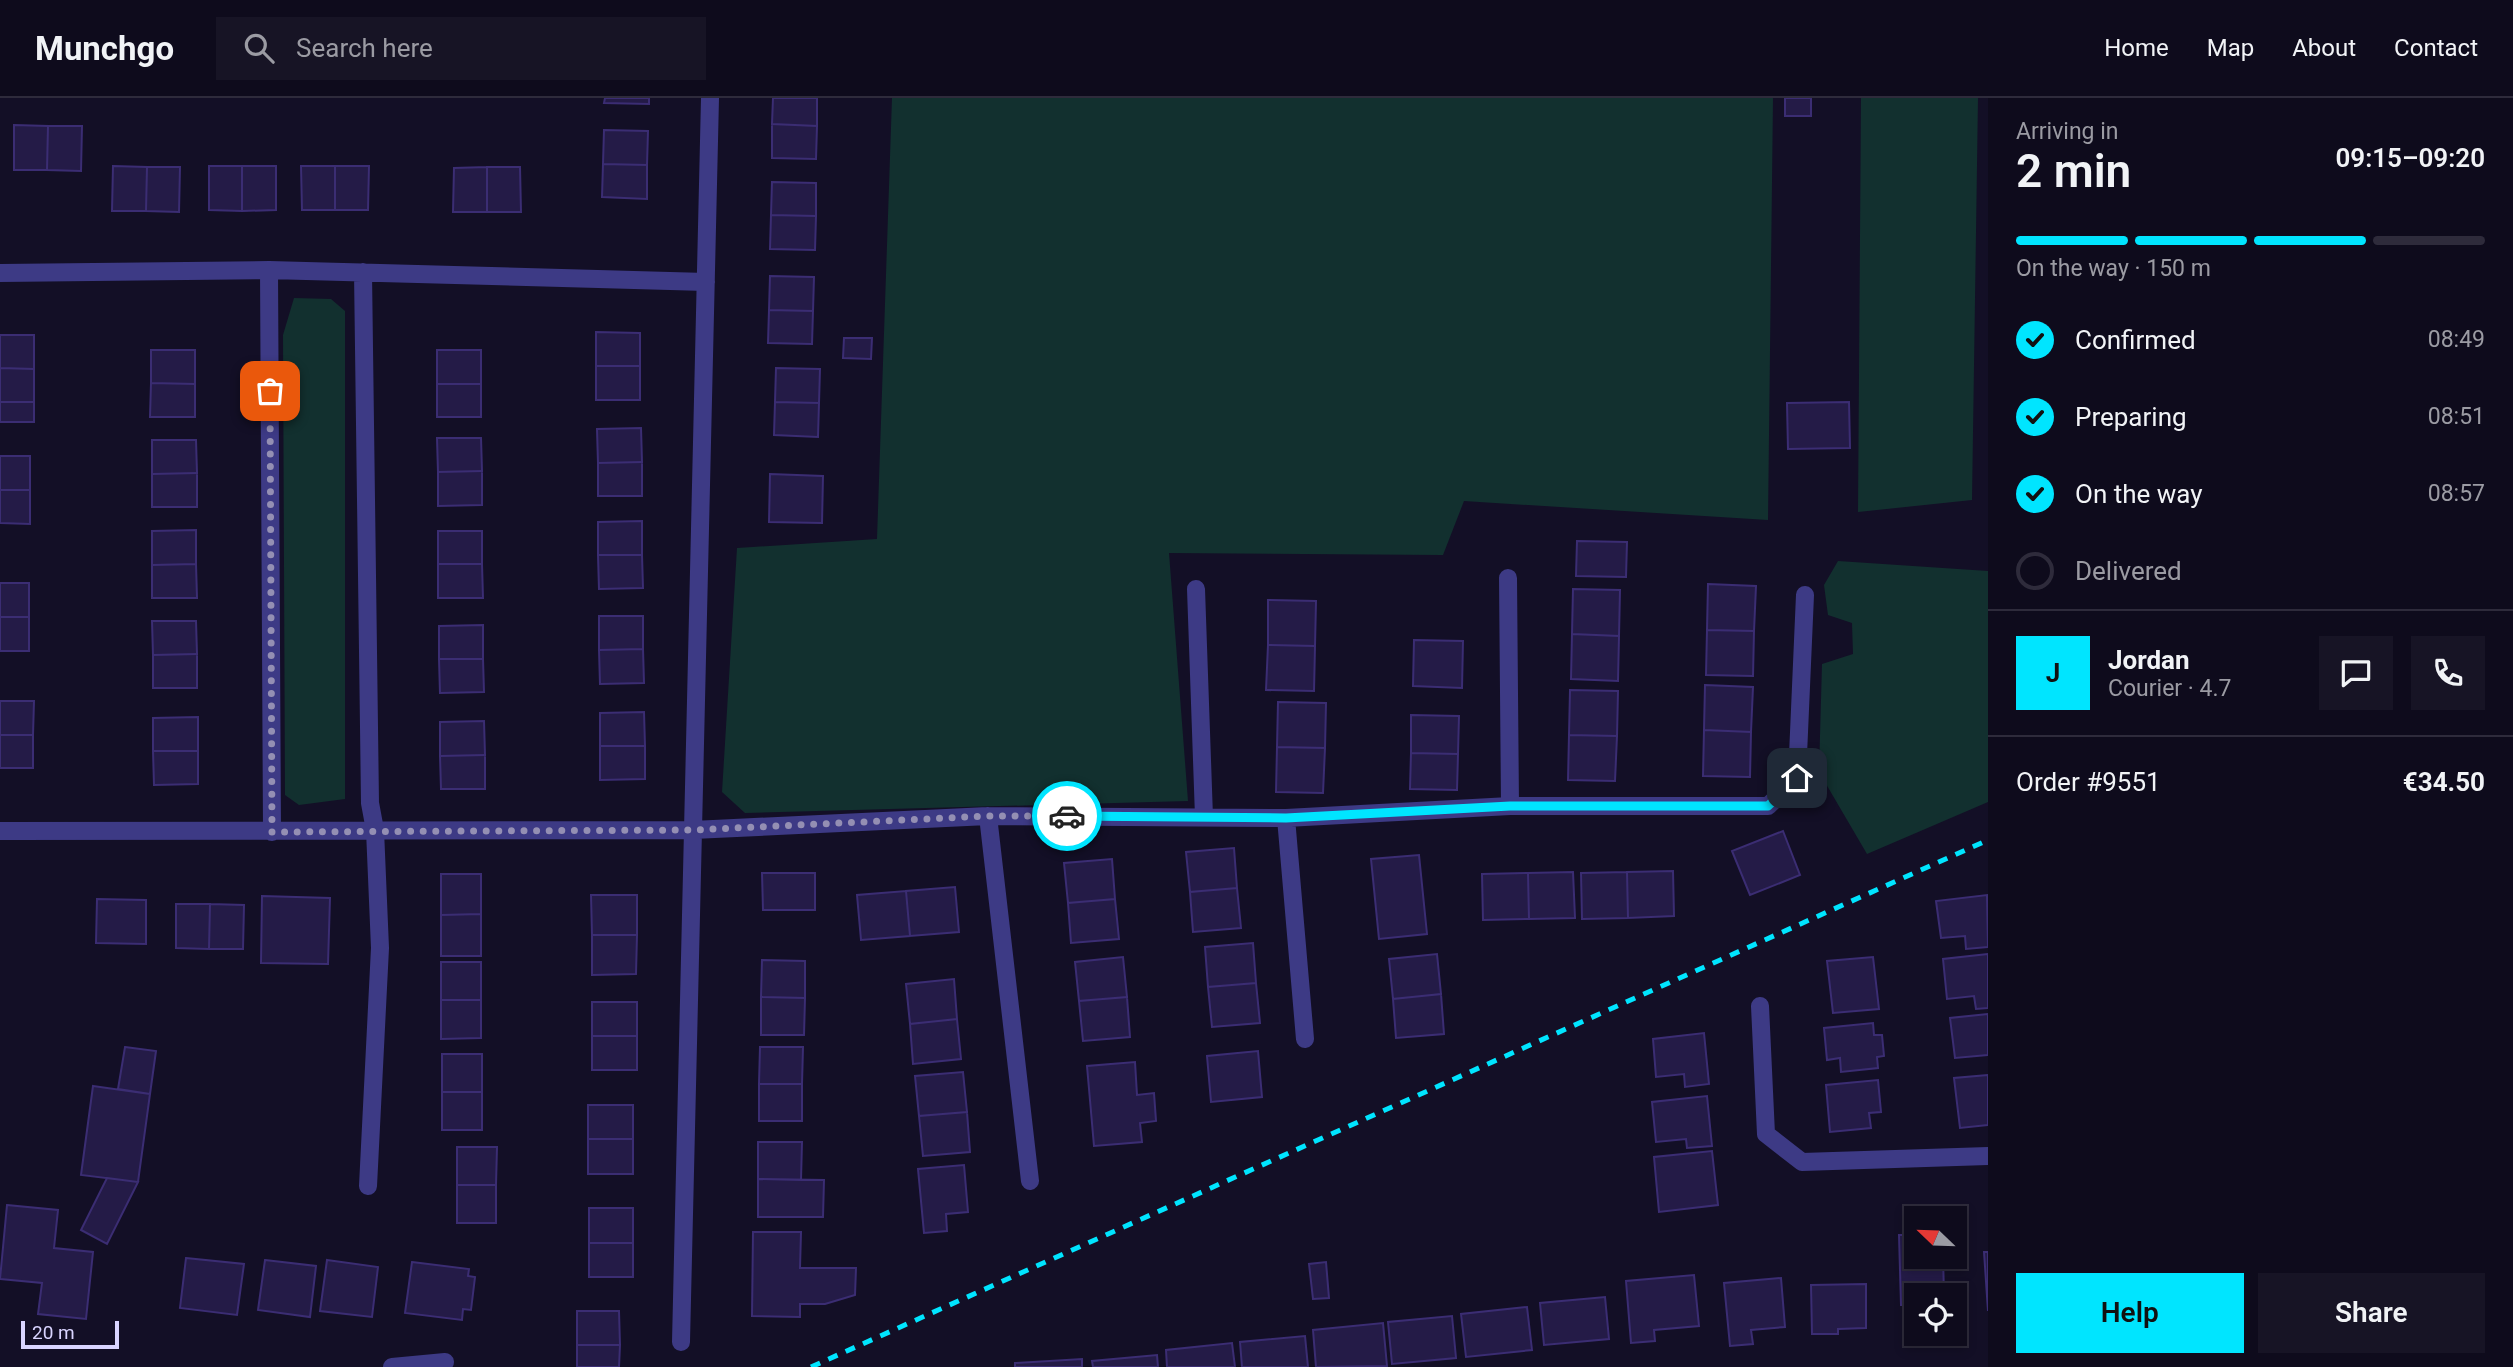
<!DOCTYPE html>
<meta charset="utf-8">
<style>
body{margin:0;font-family:Roboto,sans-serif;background:#171425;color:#f1f3f6;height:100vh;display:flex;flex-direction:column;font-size:26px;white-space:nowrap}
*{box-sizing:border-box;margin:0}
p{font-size:23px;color:#9b9ba3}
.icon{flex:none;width:38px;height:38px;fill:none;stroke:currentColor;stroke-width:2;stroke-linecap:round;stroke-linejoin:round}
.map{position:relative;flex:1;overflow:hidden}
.drawer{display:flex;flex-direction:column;background:#0e0b1c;width:525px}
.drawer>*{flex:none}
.needle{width:46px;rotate:293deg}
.tools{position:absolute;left:1904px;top:1108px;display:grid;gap:14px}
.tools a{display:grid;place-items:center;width:63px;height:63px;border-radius:0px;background:#0e0b1c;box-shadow:0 4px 10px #0003,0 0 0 2px #2e2b3b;font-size:35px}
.scale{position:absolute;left:21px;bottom:18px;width:98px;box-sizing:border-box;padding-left:7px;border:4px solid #d9d4ff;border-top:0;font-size:19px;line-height:24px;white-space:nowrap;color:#d9d4ff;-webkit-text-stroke:5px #130f26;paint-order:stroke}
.pin{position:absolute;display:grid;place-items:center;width:60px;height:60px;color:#fff;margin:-30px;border-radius:14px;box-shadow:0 4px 10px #0006}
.courier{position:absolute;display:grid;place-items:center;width:70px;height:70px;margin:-35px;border:5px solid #00e5ff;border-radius:50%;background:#fff;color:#222;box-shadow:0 2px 9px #0007}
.head em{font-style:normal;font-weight:600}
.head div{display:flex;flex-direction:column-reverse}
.head{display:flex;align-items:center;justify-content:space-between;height:119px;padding:0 28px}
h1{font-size:46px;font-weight:600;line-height:52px}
.bar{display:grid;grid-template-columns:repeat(4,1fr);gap:10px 7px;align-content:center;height:84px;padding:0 28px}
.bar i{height:9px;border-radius:5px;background:#2e2b3b}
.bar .selected{background:#00e5ff}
.bar p{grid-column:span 4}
.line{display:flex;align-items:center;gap:18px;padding:0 28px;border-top:2px solid #2e2b3b}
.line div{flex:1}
.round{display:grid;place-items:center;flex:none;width:74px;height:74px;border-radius:0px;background:#171425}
ol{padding:0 28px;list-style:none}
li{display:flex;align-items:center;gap:21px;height:77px}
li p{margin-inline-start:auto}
li .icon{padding:7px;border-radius:50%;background:#00e5ff;color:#111;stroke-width:4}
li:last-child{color:#9b9ba3}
li i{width:38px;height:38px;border:4px solid #2e2b3b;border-radius:50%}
.primary-button{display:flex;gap:14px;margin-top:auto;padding:14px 28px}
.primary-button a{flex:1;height:80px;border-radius:0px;background:#00e5ff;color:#111;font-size:28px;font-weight:600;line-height:80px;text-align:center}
.primary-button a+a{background:#171425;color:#f1f3f6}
header{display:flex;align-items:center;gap:42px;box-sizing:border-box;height:98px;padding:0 35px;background:#0e0b1c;border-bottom:2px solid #2e2b3b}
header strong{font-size:33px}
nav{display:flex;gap:38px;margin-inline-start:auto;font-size:24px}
.search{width:490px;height:63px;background:#171425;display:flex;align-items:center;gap:18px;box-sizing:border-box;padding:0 24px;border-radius:0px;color:#9b9ba3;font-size:26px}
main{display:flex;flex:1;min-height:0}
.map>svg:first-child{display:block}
.green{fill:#12302f}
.building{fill:#241b47;stroke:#3b2d73;stroke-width:2}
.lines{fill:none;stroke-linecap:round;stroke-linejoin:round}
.street{stroke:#3d3a85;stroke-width:18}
.rail{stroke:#00e5ff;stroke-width:5;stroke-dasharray:10 9;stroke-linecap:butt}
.done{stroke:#948fb3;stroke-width:7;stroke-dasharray:0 12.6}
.route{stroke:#00e5ff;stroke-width:9}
</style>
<header>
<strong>Munchgo</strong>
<div class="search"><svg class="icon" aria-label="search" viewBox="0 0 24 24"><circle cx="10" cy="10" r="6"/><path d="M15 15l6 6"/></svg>Search here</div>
<nav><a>Home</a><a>Map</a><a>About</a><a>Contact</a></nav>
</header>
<main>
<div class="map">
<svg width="1988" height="1269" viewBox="0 0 1988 1269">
<rect width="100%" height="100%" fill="#130f26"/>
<path class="green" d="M 892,0 L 1773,0 L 1768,422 L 1464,403 L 1443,457 L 1169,455 L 1188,703 L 745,715 L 722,694 L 737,450 L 877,441 Z
M 1861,0 L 1978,0 L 1972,402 L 1858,414 Z
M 294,200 L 331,201 L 345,213 L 345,701 L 299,707 L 285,697 L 283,237 Z
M 1838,463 L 1988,473 L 1988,704 L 1867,756 L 1819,674 L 1822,566 L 1853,556 L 1852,525 L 1828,517 L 1824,487 Z"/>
<path class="building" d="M 605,0 L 649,0 L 649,6 L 604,5 Z
M 773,0 L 817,0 L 817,28 L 772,26 Z
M 1785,0 L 1811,0 L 1811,18 L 1785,18 Z
M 772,26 L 817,28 L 816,61 L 772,60 Z
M 14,27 L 48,28 L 47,72 L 14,72 Z
M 48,28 L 82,28 L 81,73 L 47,72 Z
M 604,32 L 648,33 L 647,67 L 603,66 Z
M 603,66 L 647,67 L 647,101 L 602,99 Z
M 113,68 L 147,69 L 146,113 L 112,113 Z
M 209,68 L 242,68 L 242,113 L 209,112 Z
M 242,68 L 276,68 L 276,112 L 242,113 Z
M 301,68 L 335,68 L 335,112 L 302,112 Z
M 335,68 L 369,68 L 368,112 L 335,112 Z
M 147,69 L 180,69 L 179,114 L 146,113 Z
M 487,69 L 487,114 L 453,114 L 454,70 Z
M 487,69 L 520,69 L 521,114 L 487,114 Z
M 772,84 L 816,85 L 816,118 L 771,117 Z
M 771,117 L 816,118 L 815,152 L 770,151 Z
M 770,178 L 814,179 L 813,213 L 769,212 Z
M 769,212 L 813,213 L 812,246 L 768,245 Z
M 596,234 L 640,235 L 640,268 L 596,268 Z
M 0,237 L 34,237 L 34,271 L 0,270 Z
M 844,240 L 872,240 L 871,261 L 843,260 Z
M 151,252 L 195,252 L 195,286 L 151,285 Z
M 437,252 L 481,252 L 481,286 L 437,286 Z
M 596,268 L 640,268 L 640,302 L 596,302 Z
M 0,270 L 34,271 L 34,304 L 0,304 Z
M 776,270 L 820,271 L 819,305 L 775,304 Z
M 151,285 L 195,286 L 195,319 L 150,319 Z
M 437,286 L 481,286 L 481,319 L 437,319 Z
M 0,304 L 34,304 L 34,324 L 0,324 Z
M 775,304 L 819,305 L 818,339 L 774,337 Z
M 1849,304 L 1850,350 L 1788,351 L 1787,305 Z
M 641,330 L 642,364 L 598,365 L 597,331 Z
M 437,340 L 481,340 L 482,373 L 438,374 Z
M 152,342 L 196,342 L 197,375 L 152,376 Z
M 0,358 L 30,358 L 30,392 L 0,392 Z
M 642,364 L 642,398 L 598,398 L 598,365 Z
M 482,373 L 482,407 L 438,408 L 438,374 Z
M 197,375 L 197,409 L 152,409 L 152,376 Z
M 770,376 L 823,378 L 822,425 L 769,424 Z
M 0,392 L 30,392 L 30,426 L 0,425 Z
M 642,423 L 642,457 L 598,457 L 598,424 Z
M 196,432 L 196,466 L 152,467 L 152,433 Z
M 438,433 L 482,433 L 482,466 L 438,466 Z
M 1577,443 L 1627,444 L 1626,479 L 1576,478 Z
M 598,457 L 642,457 L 643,490 L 599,491 Z
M 196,466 L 197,500 L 152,500 L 152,467 Z
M 438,466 L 482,466 L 483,500 L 438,500 Z
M 0,485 L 29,485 L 29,519 L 0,519 Z
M 1708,486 L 1756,488 L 1754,533 L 1707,532 Z
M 1573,491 L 1620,492 L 1619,538 L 1572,536 Z
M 1268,502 L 1316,503 L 1315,548 L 1268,547 Z
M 599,518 L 643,518 L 643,551 L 599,552 Z
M 0,519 L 29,519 L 29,553 L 0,553 Z
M 152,523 L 196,523 L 197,556 L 153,557 Z
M 483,527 L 483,561 L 439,561 L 439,528 Z
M 1707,532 L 1754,533 L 1753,578 L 1706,577 Z
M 1572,536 L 1619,538 L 1618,583 L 1571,581 Z
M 1414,542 L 1463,543 L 1462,590 L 1413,588 Z
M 1268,547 L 1315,548 L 1314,593 L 1266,592 Z
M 643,551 L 644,585 L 600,586 L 599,552 Z
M 197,556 L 197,590 L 153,590 L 153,557 Z
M 439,561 L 483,561 L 484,594 L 440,595 Z
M 1705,587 L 1753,589 L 1751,634 L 1704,632 Z
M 1570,592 L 1618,593 L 1617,638 L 1569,637 Z
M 0,603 L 34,603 L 33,637 L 0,637 Z
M 1278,604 L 1326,605 L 1325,650 L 1277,649 Z
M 644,614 L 645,648 L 600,648 L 600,615 Z
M 1411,617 L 1459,618 L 1458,656 L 1411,655 Z
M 198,619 L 198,653 L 153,653 L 153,620 Z
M 484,623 L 485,657 L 440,658 L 440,624 Z
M 1704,632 L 1751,634 L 1750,679 L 1703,678 Z
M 0,637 L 33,637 L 33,670 L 0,670 Z
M 1569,637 L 1617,638 L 1615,683 L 1568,682 Z
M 600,648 L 645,648 L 645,681 L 600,682 Z
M 1277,649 L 1325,650 L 1323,695 L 1276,694 Z
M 153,653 L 198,653 L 198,686 L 154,687 Z
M 1411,655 L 1458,656 L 1457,692 L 1410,691 Z
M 485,657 L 485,691 L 441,691 L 440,658 Z
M 1783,733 L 1800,777 L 1750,797 L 1732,753 Z
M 1234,750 L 1237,790 L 1190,794 L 1186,754 Z
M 1419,757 L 1427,836 L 1379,841 L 1371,761 Z
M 1112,761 L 1115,801 L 1068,805 L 1064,765 Z
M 1673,773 L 1674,818 L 1628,820 L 1627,774 Z
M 1573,774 L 1575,820 L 1529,821 L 1528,775 Z
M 1627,774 L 1628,820 L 1582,821 L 1581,775 Z
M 762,775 L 815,775 L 815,812 L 763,812 Z
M 1528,775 L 1529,821 L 1483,822 L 1482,776 Z
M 441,776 L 481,776 L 481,816 L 441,817 Z
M 955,789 L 959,834 L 910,838 L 906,793 Z
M 1237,790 L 1241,830 L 1193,834 L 1190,794 Z
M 906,793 L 910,838 L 861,842 L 857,797 Z
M 591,797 L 637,797 L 637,837 L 592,837 Z
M 1987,797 L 1988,849 L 1966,851 L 1965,838 L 1941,840 L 1936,803 Z
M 262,798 L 330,800 L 328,866 L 261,865 Z
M 97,801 L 146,802 L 146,846 L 96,845 Z
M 1115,801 L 1119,841 L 1071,845 L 1068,805 Z
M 176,806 L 210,806 L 209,851 L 176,850 Z
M 210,806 L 244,807 L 243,851 L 209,851 Z
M 481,816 L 481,858 L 441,858 L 441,817 Z
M 592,837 L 637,837 L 636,876 L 592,877 Z
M 1253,845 L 1256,885 L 1208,889 L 1205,849 Z
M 1437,856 L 1441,896 L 1393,901 L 1389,861 Z
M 1988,856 L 1988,910 L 1976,911 L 1974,898 L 1947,901 L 1943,861 Z
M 1123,859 L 1127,899 L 1079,903 L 1075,864 Z
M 1873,859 L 1879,911 L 1833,915 L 1827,863 Z
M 762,862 L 805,863 L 805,900 L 761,899 Z
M 441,864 L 481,864 L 481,902 L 441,902 Z
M 954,881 L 957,921 L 910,926 L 906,886 Z
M 1256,885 L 1260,925 L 1212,929 L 1208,889 Z
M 1441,896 L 1444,936 L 1396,940 L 1393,901 Z
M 761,899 L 805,900 L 804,937 L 761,937 Z
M 1127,899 L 1130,939 L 1083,943 L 1079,903 Z
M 441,902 L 481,902 L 481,940 L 441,941 Z
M 592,904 L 637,904 L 637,938 L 592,938 Z
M 1988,916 L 1988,957 L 1955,960 L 1950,920 Z
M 957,921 L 961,961 L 913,966 L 910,926 Z
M 1873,925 L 1874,937 L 1882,937 L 1884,958 L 1877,959 L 1878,970 L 1841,974 L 1840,960 L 1827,962 L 1824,930 Z
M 1704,935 L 1709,986 L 1685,989 L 1684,976 L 1656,979 L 1653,941 Z
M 592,938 L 637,938 L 637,972 L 592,972 Z
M 125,949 L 156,953 L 150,996 L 118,991 Z
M 760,949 L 803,949 L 802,986 L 759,986 Z
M 1258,953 L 1262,999 L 1211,1004 L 1207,958 Z
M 442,956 L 482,956 L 482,994 L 442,994 Z
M 1135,964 L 1137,997 L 1154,995 L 1156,1023 L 1140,1025 L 1142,1044 L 1094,1048 L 1087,968 Z
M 963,974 L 967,1014 L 919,1018 L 915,978 Z
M 1988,977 L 1988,1027 L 1960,1030 L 1954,980 Z
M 1878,982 L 1881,1014 L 1869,1015 L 1871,1030 L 1830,1034 L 1826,987 Z
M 759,986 L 802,986 L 802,1023 L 759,1023 Z
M 93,988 L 150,996 L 138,1084 L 81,1077 Z
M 442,994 L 482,994 L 482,1032 L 442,1032 Z
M 1707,998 L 1712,1048 L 1687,1050 L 1686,1041 L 1656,1044 L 1652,1004 Z
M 588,1007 L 633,1007 L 633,1041 L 588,1041 Z
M 967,1014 L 970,1054 L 923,1058 L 919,1018 Z
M 588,1041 L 633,1041 L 633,1076 L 588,1076 Z
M 758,1044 L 802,1044 L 801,1082 L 758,1081 Z
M 457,1049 L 497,1049 L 496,1087 L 457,1087 Z
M 1712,1053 L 1718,1107 L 1659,1114 L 1654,1059 Z
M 964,1067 L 968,1114 L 946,1116 L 947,1133 L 924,1135 L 918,1071 Z
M 107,1080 L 138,1084 L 107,1146 L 81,1132 Z
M 758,1081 L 824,1082 L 823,1119 L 758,1119 Z
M 457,1087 L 496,1087 L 496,1125 L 457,1125 Z
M 7,1107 L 58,1112 L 54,1150 L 93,1154 L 86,1221 L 38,1216 L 42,1185 L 0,1181 Z
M 589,1110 L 633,1110 L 633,1145 L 589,1145 Z
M 753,1134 L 801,1134 L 800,1170 L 856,1170 L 855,1197 L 825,1206 L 800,1206 L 800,1219 L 752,1218 Z
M 1899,1137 L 1916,1137 L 1916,1158 L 1943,1158 L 1944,1197 L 1916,1197 L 1916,1207 L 1901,1207 Z
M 589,1145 L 633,1145 L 633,1179 L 589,1179 Z
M 1984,1154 L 1988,1154 L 1988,1213 Z
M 186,1160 L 244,1166 L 237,1217 L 180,1210 Z
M 265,1162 L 316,1168 L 310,1219 L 258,1212 Z
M 327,1162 L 378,1169 L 372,1219 L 320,1213 Z
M 412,1164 L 469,1171 L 468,1178 L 475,1179 L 471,1212 L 463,1211 L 462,1222 L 405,1215 Z
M 1326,1164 L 1329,1200 L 1313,1201 L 1309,1166 Z
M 1694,1177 L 1699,1228 L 1654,1232 L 1655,1243 L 1631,1245 L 1626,1183 Z
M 1781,1180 L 1785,1229 L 1751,1232 L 1753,1246 L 1730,1248 L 1724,1185 Z
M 1866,1186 L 1866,1230 L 1838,1231 L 1838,1236 L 1812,1236 L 1811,1187 Z
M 1605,1199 L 1609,1241 L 1544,1247 L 1540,1205 Z
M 1527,1209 L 1532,1252 L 1466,1259 L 1461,1216 Z
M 577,1213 L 619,1213 L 620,1247 L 577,1247 Z
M 1452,1218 L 1456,1260 L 1392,1266 L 1388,1224 Z
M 1383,1225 L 1387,1268 L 1316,1269 L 1313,1232 Z
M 1305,1238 L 1308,1269 L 1242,1269 L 1240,1244 Z
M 1232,1245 L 1235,1269 L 1167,1269 L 1166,1252 Z
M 577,1247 L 620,1247 L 619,1269 L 577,1269 Z
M 1157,1257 L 1158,1269 L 1093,1269 L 1092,1263 Z
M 1082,1261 L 1082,1269 L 1015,1269 L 1015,1265 Z"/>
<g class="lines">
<path class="street" d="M 269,172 L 272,734
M 363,174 L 370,705 L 375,732 L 380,850 L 368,1088
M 0,175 L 269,172 L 706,184
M 1508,480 L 1510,708
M 1196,491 L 1204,719
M 988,718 L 1030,1083
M 1286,720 L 1305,941
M 0,733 L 693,732 L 710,0
M 1760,908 L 1766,1036 L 1802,1064 L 1988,1058
M 681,1244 L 693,732 L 988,718 L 1286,720 L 1510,708 L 1768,708 L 1797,680 L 1805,497
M 392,1269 L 445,1264"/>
<path class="rail" d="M 811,1269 L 1988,742"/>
</g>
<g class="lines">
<path class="done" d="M 270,293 L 272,734 L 693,732 L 988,718 L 1067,718"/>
<path class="route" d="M 1067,718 L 1286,720 L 1510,708 L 1768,708 L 1797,680"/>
</g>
</svg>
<div class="tools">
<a><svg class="needle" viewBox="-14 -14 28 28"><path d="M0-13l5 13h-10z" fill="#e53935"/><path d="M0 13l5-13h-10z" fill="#9b9ba3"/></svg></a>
<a><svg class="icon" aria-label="locate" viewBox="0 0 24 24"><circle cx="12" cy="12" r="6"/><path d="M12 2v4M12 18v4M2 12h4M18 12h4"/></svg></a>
</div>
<div class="scale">20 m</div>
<div class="pin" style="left:270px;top:293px;background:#ea580c"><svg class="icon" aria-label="bag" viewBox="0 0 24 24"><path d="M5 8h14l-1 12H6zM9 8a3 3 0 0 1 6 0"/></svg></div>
<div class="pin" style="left:1797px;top:680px;background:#1f2937"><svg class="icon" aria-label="home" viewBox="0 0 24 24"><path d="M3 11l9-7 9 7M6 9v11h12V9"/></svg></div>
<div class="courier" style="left:1067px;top:718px"><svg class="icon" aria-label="car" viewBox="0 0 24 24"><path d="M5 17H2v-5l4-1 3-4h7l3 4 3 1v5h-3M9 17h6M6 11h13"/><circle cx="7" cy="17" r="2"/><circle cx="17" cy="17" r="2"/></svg></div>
</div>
<section class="drawer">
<div class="head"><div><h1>2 min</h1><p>Arriving in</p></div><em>09:15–09:20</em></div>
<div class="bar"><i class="selected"></i><i class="selected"></i><i class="selected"></i><i></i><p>On the way · 150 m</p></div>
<ol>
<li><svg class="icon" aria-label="check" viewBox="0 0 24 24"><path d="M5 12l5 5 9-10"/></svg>Confirmed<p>08:49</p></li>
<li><svg class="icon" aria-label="check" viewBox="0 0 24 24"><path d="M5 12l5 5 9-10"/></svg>Preparing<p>08:51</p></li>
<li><svg class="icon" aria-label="check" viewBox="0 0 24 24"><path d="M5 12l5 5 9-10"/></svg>On the way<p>08:57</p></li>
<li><i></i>Delivered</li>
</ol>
<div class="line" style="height:126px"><b class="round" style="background:#00e5ff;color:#111">J</b><div><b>Jordan</b><p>Courier · 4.7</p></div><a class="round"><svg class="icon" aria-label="chat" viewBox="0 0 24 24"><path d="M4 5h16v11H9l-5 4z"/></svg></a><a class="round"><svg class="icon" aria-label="phone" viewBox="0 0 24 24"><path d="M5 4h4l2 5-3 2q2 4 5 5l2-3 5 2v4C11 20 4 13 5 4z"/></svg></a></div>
<div class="line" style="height:91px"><div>Order #9551</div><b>€34.50</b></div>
<div class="primary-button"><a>Help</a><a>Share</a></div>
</section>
</main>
